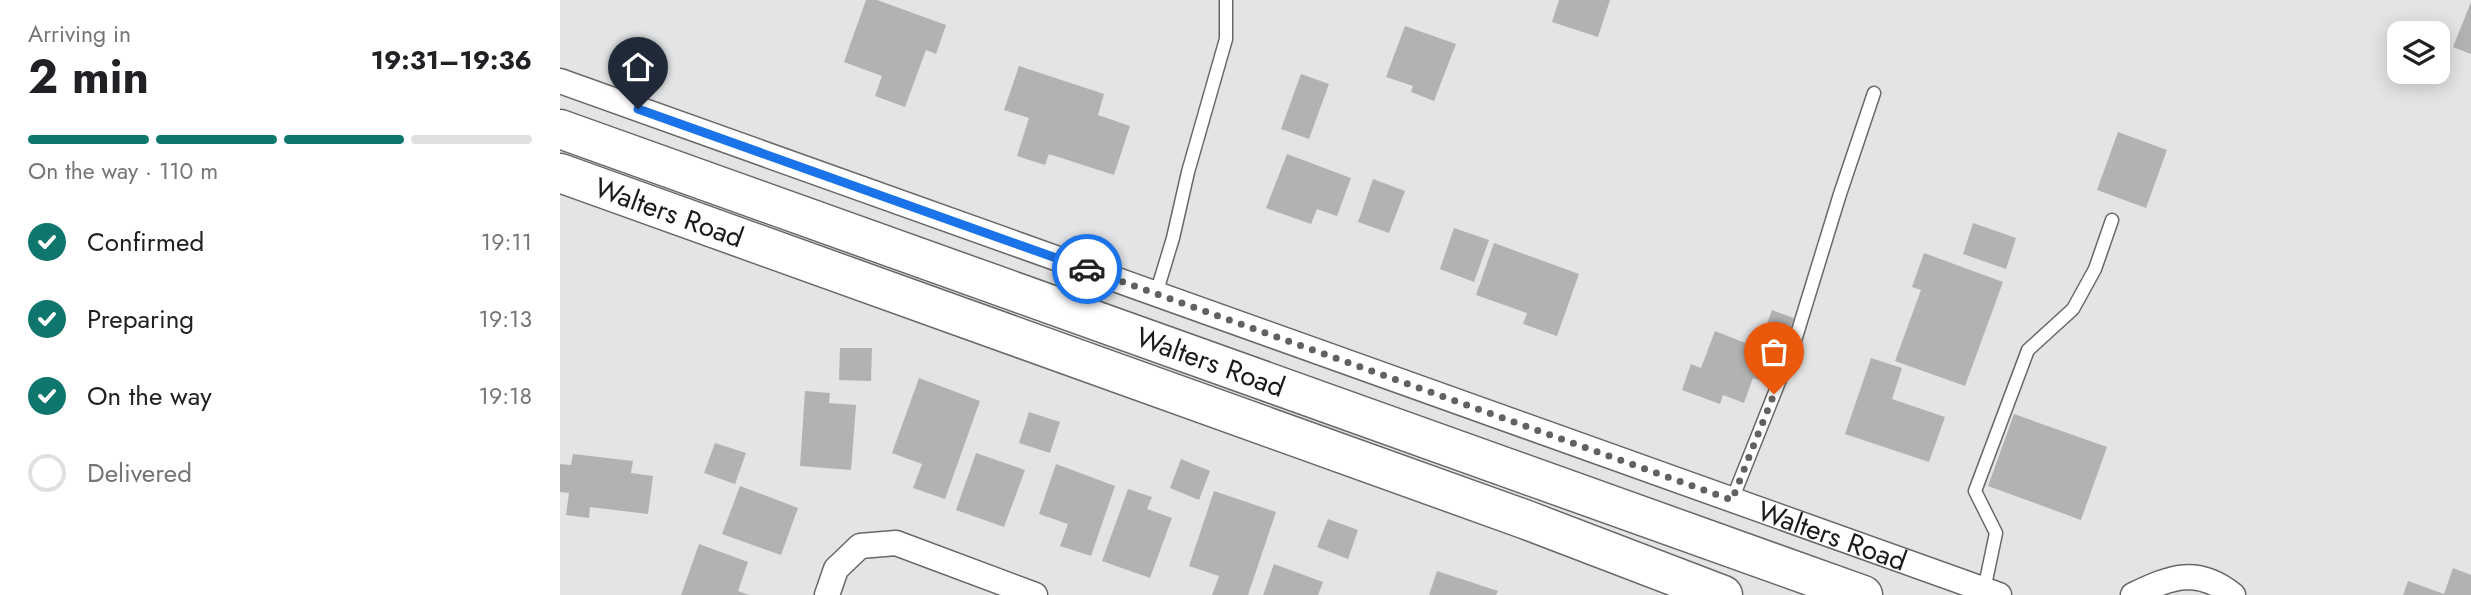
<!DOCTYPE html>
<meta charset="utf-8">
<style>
body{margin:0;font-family:Jost,sans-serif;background:#f6f6f6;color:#202124;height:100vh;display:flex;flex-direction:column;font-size:26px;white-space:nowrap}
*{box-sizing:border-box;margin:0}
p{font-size:23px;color:#757577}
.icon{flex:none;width:38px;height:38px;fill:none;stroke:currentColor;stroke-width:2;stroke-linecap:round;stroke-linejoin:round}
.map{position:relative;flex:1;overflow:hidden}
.sheet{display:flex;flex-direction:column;background:#fff;width:560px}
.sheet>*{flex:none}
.fabs{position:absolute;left:1827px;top:21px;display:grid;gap:14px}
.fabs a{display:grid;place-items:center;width:63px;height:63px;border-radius:14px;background:#fff;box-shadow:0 4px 18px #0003;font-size:35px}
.pin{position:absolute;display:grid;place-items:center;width:60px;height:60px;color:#fff;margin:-72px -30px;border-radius:50% 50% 50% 0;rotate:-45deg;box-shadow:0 0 7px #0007}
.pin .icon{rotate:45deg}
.courier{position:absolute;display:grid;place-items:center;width:70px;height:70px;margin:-35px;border:5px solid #1a73e8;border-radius:50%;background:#fff;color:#222;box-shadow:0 2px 9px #0007}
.summary em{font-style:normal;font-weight:700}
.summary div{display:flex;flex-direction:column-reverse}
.summary{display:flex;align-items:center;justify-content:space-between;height:119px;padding:0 28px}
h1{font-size:46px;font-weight:700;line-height:52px}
.bar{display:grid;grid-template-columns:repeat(4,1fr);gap:10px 7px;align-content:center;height:84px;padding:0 28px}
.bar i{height:9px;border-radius:5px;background:#e0e0e0}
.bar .current{background:#0f766e}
.bar p{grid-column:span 4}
ol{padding:0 28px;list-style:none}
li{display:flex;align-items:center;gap:21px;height:77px}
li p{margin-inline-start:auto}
li .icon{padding:7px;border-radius:50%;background:#0f766e;color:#fff;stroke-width:4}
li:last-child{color:#757577}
li i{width:38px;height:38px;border:4px solid #e0e0e0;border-radius:50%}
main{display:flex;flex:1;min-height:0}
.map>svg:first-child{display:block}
.building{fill:#b3b2b3}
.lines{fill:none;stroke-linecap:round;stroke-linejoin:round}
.service-casing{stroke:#676869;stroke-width:15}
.minor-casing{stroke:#676869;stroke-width:27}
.primary-casing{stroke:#676869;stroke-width:41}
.service{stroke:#fff;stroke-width:12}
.minor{stroke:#fff;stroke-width:24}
.primary{stroke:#fff;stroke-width:38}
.done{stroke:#616162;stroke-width:7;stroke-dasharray:0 12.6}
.route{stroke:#1a73e8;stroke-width:9}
.labels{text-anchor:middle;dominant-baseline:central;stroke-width:7;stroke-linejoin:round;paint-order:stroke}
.street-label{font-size:28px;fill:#1b1b1b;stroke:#fff}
</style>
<main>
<section class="sheet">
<div class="summary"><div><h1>2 min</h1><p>Arriving in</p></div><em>19:31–19:36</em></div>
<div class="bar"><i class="current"></i><i class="current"></i><i class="current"></i><i></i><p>On the way · 110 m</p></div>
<ol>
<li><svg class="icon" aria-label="check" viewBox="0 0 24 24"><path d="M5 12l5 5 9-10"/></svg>Confirmed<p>19:11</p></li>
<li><svg class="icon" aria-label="check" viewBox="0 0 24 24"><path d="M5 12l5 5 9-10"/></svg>Preparing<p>19:13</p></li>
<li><svg class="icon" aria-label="check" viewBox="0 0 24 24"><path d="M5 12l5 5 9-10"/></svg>On the way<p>19:18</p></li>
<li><i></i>Delivered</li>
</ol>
</section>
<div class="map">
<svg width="1911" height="595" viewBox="0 0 1911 595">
<rect width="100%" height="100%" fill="#e3e4e5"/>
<path class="building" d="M 306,0 L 317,0 L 386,25 L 376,54 L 366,50 L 345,107 L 315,96 L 322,76 L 284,62 Z
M 999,0 L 1050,0 L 1038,37 L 992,22 Z
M 1911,2 L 1911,54 L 1893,47 Z
M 845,26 L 896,44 L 874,101 L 851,92 L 853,86 L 826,77 Z
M 459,66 L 544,94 L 538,115 L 570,126 L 554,175 L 489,154 L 485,165 L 457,156 L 469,118 L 444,110 Z
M 741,74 L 769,84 L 749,139 L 721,129 Z
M 1558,132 L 1607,150 L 1586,208 L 1537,190 Z
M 727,154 L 791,178 L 777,216 L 757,209 L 751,224 L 706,208 Z
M 813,179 L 845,191 L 829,233 L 798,222 Z
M 1413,223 L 1456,238 L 1446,269 L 1403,254 Z
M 894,228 L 929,240 L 914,282 L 880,269 Z
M 934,243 L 1019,274 L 997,336 L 963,324 L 967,313 L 916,295 Z
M 1364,253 L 1443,282 L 1405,386 L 1335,361 L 1361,290 L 1352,287 Z
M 1212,310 L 1234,318 L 1209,384 L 1193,378 L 1184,403 L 1163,395 L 1160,404 L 1122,390 L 1131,364 L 1141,368 L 1155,331 L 1198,348 Z
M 280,348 L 312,348 L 311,381 L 279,380 Z
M 1311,358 L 1342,368 L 1332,399 L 1385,417 L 1369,462 L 1285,434 Z
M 359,378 L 420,401 L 385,499 L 353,488 L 362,464 L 332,453 Z
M 245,391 L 270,393 L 269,403 L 296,405 L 291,470 L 240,466 Z
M 469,412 L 500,422 L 490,453 L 459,443 Z
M 1454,414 L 1547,447 L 1521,520 L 1428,486 Z
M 155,443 L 186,453 L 175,484 L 144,473 Z
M 416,453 L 465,470 L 444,527 L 396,510 Z
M 13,454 L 73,461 L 71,473 L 93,476 L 88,514 L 30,507 L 29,518 L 6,515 L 9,493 L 0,492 L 0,464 L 11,465 Z
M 621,459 L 650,471 L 639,500 L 610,488 Z
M 496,464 L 555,486 L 531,556 L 500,546 L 508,524 L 479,514 Z
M 180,486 L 238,508 L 221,555 L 162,534 Z
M 568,489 L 592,497 L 587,509 L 612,518 L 590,578 L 542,561 Z
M 654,491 L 716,512 L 688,595 L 652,595 L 659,576 L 629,566 Z
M 768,519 L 798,530 L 788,559 L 757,547 Z
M 139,544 L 188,562 L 178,591 L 189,595 L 121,595 Z
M 714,564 L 763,582 L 758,595 L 703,595 Z
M 1893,568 L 1911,575 L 1911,595 L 1843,595 L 1848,581 L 1884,594 Z
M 877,571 L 938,591 L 936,595 L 869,595 Z"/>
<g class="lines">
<defs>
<path id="service" d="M 596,294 L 613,238 L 628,172 L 666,39 L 666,0
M 1172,500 L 1233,347 L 1280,194 L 1314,93
M 1424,590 L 1436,533 L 1415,491 L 1468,350 L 1513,309 L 1535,269 L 1552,220"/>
<g id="minor">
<path id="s1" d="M 0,81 L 1439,595"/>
<path d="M 267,595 L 276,569 L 300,546 L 336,543 L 475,595"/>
<path d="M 1573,595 C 1611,577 1637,566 1673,595"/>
</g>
<g id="primary">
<path id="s2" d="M 0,129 L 1303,595"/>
<path id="s3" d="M 0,173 L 964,519 L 1163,595"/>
</g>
</defs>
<use href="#service" class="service-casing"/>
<use href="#minor" class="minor-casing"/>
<use href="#primary" class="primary-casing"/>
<use href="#service" class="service"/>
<use href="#minor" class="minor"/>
<use href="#primary" class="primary"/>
</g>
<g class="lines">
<path class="done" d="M 527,269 L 1172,500 L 1214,394"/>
<path class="route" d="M 78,109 L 527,269"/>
</g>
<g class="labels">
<g class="street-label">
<text stroke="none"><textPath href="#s3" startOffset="116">Walters Road</textPath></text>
<text stroke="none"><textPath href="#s2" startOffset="691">Walters Road</textPath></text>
<text stroke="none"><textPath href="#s1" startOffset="1351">Walters Road</textPath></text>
</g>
</g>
</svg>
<div class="fabs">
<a><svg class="icon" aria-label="layers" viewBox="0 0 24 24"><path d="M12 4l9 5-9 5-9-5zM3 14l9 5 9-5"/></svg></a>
</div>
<div class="pin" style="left:1214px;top:394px;background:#ea580c"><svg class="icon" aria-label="bag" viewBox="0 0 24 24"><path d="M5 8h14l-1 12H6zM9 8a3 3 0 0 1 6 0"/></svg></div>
<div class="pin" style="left:78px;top:109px;background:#1f2937"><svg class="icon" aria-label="home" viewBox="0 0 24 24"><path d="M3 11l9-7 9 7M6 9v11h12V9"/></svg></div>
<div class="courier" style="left:527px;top:269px"><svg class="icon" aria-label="car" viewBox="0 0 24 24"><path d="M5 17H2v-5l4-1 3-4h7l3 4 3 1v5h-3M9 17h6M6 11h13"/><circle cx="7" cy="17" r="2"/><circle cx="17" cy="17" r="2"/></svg></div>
</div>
</main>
